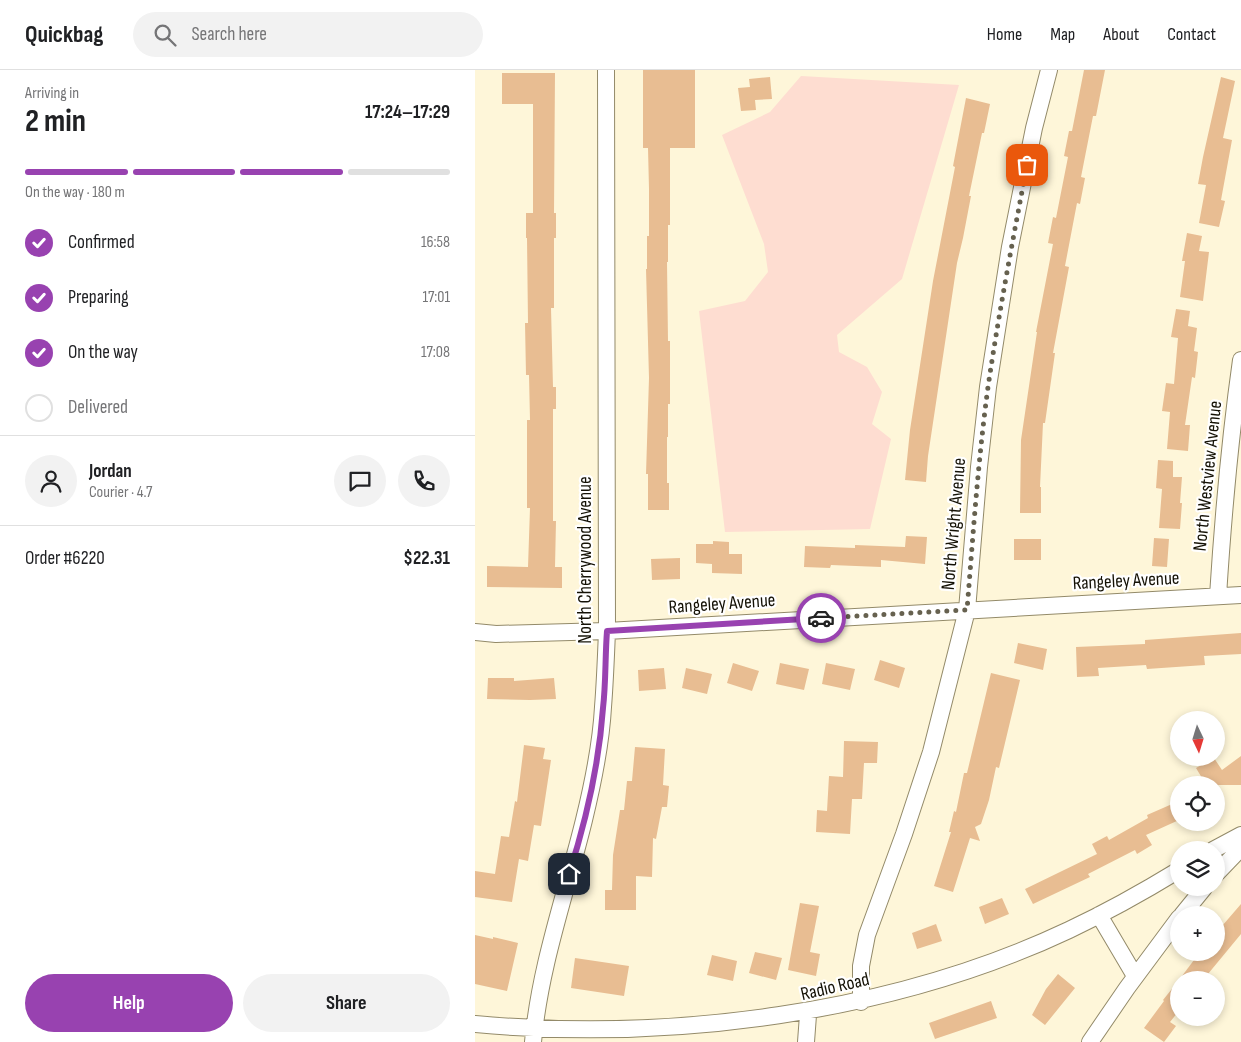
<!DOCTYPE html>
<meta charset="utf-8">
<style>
body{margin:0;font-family:"Sofia Sans Condensed",sans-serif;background:#f2f2f2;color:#202124;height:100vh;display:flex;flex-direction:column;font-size:19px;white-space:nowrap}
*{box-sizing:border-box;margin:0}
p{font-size:16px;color:#757577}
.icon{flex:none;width:28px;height:28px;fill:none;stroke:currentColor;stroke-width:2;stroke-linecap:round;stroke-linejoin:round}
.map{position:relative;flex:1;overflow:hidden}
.details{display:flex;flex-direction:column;background:#fff;width:475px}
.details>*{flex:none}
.needle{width:32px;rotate:176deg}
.controls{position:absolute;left:695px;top:641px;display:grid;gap:10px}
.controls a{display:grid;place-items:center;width:55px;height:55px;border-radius:50%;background:#fff;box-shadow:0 2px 8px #0003;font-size:25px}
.pin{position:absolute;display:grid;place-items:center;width:42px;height:42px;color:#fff;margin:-21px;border-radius:10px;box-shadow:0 2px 8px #0006}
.courier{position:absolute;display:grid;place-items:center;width:50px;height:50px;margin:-25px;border:4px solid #9842b0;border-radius:50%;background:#fff;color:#222;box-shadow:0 1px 6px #0007}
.summary em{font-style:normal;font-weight:700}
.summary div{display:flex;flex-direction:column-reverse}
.summary{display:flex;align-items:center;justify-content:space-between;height:85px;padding:0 25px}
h1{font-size:32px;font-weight:700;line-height:38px}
.bar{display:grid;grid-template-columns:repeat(4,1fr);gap:8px 5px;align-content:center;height:60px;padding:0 25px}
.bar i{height:6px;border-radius:4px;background:#e0e0e0}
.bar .on{background:#9842b0}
.bar p{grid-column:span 4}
.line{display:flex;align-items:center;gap:12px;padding:0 25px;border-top:1px solid #e0e0e0}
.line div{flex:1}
.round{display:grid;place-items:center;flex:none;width:52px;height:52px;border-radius:26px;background:#f2f2f2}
ol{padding:0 25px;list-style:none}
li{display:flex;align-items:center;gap:15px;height:55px}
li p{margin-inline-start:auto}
li .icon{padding:5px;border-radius:50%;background:#9842b0;color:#fff;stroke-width:4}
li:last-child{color:#757577}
li i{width:28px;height:28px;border:2px solid #e0e0e0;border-radius:50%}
.primary-button{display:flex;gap:10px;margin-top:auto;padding:10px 25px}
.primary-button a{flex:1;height:58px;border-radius:30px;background:#9842b0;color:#fff;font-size:20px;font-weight:700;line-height:58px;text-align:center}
.primary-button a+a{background:#f2f2f2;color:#202124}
header{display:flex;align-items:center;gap:30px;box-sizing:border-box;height:70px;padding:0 25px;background:#fff;border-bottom:1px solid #e0e0e0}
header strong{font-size:24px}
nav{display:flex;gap:28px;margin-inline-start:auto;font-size:18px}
.search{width:350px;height:45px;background:#f2f2f2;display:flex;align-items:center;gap:12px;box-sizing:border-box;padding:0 18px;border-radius:28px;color:#757577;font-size:19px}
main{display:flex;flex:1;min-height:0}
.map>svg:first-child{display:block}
.green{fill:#feddd1}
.building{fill:#e8bd92}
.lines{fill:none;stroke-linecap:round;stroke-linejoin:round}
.minor-casing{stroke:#938a69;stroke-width:18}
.minor{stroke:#fff;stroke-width:16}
.done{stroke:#66614f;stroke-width:5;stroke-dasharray:0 9}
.route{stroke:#9842b0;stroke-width:6}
.labels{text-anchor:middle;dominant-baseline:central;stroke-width:4.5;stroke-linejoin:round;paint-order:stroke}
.street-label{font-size:19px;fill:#141105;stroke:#fff}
</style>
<header>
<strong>Quickbag</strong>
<div class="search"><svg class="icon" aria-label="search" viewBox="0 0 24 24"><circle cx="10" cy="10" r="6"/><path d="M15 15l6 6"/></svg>Search here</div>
<nav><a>Home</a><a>Map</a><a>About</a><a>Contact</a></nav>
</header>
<main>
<section class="details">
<div class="summary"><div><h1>2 min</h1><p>Arriving in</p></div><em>17:24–17:29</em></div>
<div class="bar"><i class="on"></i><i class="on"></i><i class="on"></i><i></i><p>On the way · 180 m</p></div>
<ol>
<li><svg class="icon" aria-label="check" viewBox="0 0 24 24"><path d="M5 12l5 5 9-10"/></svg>Confirmed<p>16:58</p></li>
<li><svg class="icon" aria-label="check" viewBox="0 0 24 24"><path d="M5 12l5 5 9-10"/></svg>Preparing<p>17:01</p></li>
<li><svg class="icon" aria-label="check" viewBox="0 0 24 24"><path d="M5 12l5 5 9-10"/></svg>On the way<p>17:08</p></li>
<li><i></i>Delivered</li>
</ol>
<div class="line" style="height:90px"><a class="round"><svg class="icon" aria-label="person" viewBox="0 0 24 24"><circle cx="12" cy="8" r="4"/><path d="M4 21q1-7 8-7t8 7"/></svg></a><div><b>Jordan</b><p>Courier · 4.7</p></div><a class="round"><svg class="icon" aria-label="chat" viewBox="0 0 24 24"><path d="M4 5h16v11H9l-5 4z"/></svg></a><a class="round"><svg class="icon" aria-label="phone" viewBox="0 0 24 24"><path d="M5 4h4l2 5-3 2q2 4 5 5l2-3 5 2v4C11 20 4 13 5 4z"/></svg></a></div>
<div class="line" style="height:65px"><div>Order #6220</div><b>$22.31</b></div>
<div class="primary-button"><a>Help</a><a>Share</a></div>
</section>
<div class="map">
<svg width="766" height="972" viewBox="0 0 766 972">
<rect width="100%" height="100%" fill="#fef6d9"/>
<path class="green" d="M 326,6 L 484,15 L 427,209 L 362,265 L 364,282 L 392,297 L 407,322 L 397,354 L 416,369 L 395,459 L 250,462 L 224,241 L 270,231 L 293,202 L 289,174 L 247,65 L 295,42 Z"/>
<path class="building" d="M 168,0 L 220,0 L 220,78 L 195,78 L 195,155 L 193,155 L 193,192 L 192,192 L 193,271 L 195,271 L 195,334 L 193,334 L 193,367 L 192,367 L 192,413 L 194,413 L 194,440 L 173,440 L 173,404 L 171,404 L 174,308 L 171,199 L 172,199 L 172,166 L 174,166 L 174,119 L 173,78 L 168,78 Z
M 609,0 L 630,0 L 621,46 L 618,46 L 606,107 L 610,108 L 605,134 L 602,133 L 590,196 L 594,197 L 578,283 L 580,283 L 570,353 L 568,353 L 565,417 L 566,417 L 566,443 L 545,443 L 546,370 L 562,262 L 561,262 L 578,174 L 573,173 L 578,147 L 581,148 L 593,87 L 589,86 L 594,61 L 597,61 Z
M 27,3 L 80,3 L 79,143 L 81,143 L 81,168 L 79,168 L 79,238 L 76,238 L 78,317 L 81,317 L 81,339 L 78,339 L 78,451 L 81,451 L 80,497 L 87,497 L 87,518 L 12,517 L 12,496 L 53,497 L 55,438 L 52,438 L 52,350 L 55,350 L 54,305 L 51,305 L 50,253 L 53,253 L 52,168 L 51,168 L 51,143 L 58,143 L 58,34 L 27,34 Z
M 295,7 L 297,29 L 280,30 L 281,40 L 266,41 L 263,18 L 275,17 L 274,9 Z
M 746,7 L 760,11 L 748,68 L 757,70 L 746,130 L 750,131 L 744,157 L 724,153 L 731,115 L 723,114 L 728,87 Z
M 491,28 L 515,34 L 509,63 L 507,63 L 494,126 L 496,126 L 488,168 L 482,193 L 453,386 L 451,412 L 430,410 L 435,360 L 458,211 L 480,97 L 478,96 Z
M 712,163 L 727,166 L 724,181 L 734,182 L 728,231 L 705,227 L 710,191 L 707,191 Z
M 701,239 L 715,241 L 713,256 L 722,258 L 719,281 L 723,282 L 720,308 L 717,307 L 710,355 L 715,355 L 713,381 L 692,379 L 695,342 L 687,341 L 691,313 L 699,314 L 703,268 L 696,267 Z
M 683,390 L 698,391 L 698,407 L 707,407 L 705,433 L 707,433 L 705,459 L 684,458 L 687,419 L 681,418 Z
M 431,466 L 452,467 L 450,494 L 406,490 L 406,497 L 356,495 L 355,498 L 329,497 L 330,476 L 380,478 L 380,475 L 430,477 Z
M 679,468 L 694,469 L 692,497 L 677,496 Z
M 539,469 L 566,469 L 566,490 L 539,490 Z
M 238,471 L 254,472 L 254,484 L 267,484 L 267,504 L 237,503 L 237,494 L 221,493 L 221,474 L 238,474 Z
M 205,488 L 205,509 L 177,510 L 176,489 Z
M 766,563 L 766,584 L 729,586 L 730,595 L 672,599 L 671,595 L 623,598 L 624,606 L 602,607 L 601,577 L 670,574 L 670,570 Z
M 543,573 L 572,579 L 568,600 L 539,593 Z
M 405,590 L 430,598 L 424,618 L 399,610 Z
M 258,593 L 284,601 L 277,621 L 252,613 Z
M 305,593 L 334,599 L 329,620 L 301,614 Z
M 351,593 L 380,599 L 375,620 L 347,614 Z
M 189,598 L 191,619 L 164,621 L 163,600 Z
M 211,598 L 237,604 L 232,624 L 207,618 Z
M 516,603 L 545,610 L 524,698 L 521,697 L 514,730 L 506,754 L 500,757 L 505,771 L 495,768 L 478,822 L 459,816 L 476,762 L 474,762 L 479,741 L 481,742 L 489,703 L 492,703 Z
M 13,608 L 39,608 L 39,611 L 79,608 L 81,629 L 55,630 L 12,629 Z
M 369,671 L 403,672 L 402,693 L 389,693 L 387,729 L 377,729 L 375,764 L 341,762 L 342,740 L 352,741 L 354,706 L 368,707 Z
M 49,675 L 70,678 L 68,689 L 76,690 L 66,756 L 59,755 L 53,791 L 44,789 L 37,832 L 0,827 L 0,801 L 20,804 L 26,766 L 34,767 L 40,731 L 42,732 Z
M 160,677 L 190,679 L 188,715 L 194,716 L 192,737 L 187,737 L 181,769 L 178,768 L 177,807 L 161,806 L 161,840 L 130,840 L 130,820 L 137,820 L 138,785 L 145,740 L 149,740 L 152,711 L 157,711 Z
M 766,686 L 766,715 L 727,715 L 730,713 L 721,698 L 739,688 L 747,700 Z
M 704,731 L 704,750 L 671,765 L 677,775 L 662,784 L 660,780 L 613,804 L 615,807 L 558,834 L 550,819 L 622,784 L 617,774 L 632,766 L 634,770 L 673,748 L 672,745 Z
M 527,828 L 534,844 L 510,854 L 504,837 Z
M 325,833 L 344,836 L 335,882 L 345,884 L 341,906 L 313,900 Z
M 766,834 L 766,864 L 728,910 L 704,910 L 725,882 L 741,882 L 741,863 Z
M 461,854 L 467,871 L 442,879 L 437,863 Z
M 0,865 L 18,869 L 18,867 L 43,873 L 32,921 L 0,914 Z
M 280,882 L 307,888 L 301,910 L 274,903 Z
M 237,885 L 262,891 L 258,911 L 232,905 Z
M 100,888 L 154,896 L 149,926 L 96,918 Z
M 583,904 L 600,918 L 570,955 L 557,945 L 571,919 Z
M 704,910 L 704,943 L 703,942 L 695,952 L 701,956 L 689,972 L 669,958 L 689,931 L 688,930 Z
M 516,931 L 522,948 L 460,969 L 454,953 Z"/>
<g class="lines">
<defs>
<path id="minor" d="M 743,526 C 748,447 755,368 766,290
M 0,562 L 21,564 L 132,561 L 766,525
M 738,780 L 766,765
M 741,804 L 766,778
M 624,845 L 660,906
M 707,845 L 729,818
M 386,932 L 386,896 L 392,865 L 429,764 L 456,682 L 492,540 L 504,397 L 513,317 L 535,177 L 559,58 L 574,0
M 0,954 C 195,972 416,944 594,860 C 632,842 668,822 704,800
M 58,972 C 65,895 91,824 109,750 C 118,713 126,675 128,637 C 130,612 131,586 132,561 L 131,0
M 331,972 L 333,945
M 615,972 L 652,918 L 704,848"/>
</defs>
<use href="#minor" class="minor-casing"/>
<use href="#minor" class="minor"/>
</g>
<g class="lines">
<path class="done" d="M 346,548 L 492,540 C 498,466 503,391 513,317 C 524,242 538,169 552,95"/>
<path class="route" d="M 94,804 C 111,751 124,694 128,638 C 131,613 130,587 132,561 L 346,548"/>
</g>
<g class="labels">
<g class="street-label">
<text transform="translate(733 406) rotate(-84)">North Westview Avenue</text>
<text transform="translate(479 454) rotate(-85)">North Wright Avenue</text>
<text transform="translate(110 490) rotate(-90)">North Cherrywood Avenue</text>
<text transform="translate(651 511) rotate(-3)">Rangeley Avenue</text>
<text transform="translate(247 534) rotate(-4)">Rangeley Avenue</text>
<text transform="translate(360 917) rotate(-13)">Radio Road</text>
</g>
</g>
</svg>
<div class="controls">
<a><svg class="needle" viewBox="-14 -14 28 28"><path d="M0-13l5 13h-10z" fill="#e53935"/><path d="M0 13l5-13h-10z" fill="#757577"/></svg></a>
<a><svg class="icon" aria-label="locate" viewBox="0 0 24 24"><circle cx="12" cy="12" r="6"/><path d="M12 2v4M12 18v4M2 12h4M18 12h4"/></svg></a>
<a><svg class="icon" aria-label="layers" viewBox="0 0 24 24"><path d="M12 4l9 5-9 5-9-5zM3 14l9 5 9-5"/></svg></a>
<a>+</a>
<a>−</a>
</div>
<div class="pin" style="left:552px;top:95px;background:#ea580c"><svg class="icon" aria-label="bag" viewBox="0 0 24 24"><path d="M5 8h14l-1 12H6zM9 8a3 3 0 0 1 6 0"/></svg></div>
<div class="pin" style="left:94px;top:804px;background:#1f2937"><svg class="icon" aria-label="home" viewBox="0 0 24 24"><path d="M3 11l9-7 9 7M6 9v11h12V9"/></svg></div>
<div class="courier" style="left:346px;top:548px"><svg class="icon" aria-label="car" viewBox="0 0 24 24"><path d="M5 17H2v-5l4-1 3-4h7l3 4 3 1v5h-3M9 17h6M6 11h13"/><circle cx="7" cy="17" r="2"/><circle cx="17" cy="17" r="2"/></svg></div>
</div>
</main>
